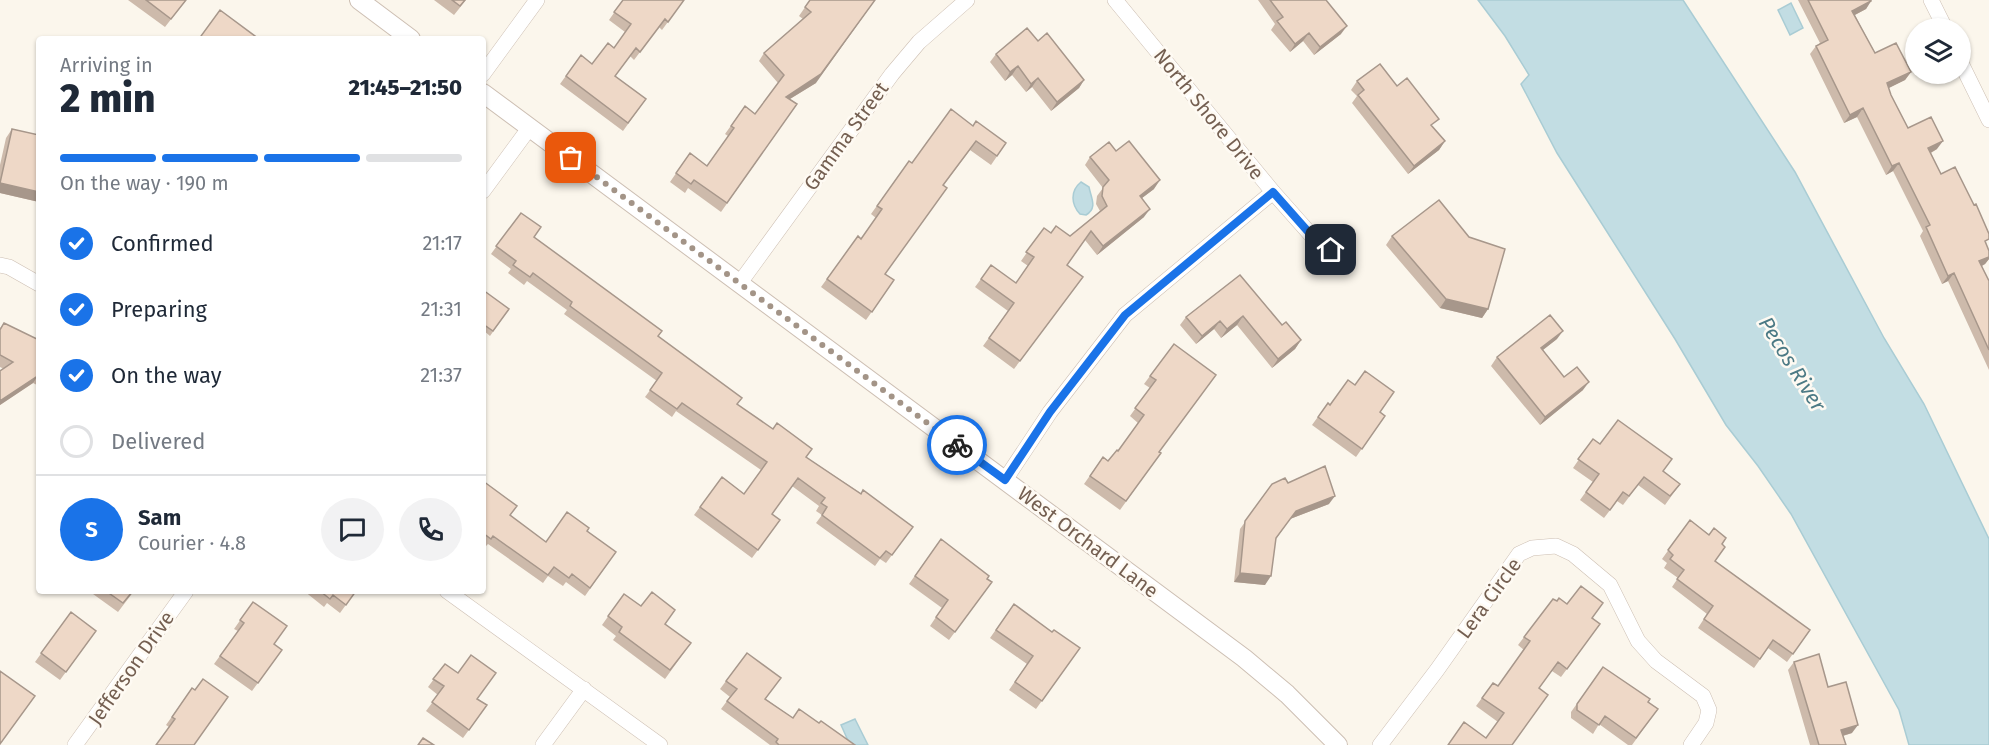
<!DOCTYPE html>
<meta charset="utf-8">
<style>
body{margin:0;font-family:"Fira Sans",sans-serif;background:#f2f2f3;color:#1f2937;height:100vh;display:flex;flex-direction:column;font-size:22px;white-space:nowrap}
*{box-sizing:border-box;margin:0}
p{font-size:20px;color:#747a83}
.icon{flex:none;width:33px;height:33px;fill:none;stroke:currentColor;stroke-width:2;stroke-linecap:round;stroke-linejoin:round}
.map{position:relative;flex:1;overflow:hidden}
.sheet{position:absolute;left:36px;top:36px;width:450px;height:558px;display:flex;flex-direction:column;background:#fff;border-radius:6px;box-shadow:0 2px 4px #0004}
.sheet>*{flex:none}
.fabs{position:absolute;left:1905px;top:18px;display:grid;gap:12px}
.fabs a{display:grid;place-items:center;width:66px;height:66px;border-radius:50%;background:#fff;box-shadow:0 2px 4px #0004;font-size:30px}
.pin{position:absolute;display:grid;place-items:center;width:51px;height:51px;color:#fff;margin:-26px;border-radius:12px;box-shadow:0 3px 9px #0006}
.courier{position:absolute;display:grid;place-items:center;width:60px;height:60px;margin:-30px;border:4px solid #1a73e8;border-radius:50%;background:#fff;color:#222;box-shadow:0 2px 8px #0007}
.headline em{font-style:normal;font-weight:800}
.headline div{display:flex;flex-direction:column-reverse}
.headline{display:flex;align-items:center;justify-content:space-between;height:102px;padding:0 24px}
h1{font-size:39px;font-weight:800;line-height:45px}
.bar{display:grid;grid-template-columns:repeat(4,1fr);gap:9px 6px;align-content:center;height:72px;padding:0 24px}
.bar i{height:8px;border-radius:4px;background:#e0e1e3}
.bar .current{background:#1a73e8}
.bar p{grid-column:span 4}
.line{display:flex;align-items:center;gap:15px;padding:0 24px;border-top:2px solid #e0e1e3}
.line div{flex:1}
.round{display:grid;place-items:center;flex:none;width:63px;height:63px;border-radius:32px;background:#f2f2f3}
ol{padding:0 24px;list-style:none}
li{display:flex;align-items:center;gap:18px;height:66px}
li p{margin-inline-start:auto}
li .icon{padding:6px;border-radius:50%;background:#1a73e8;color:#fff;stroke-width:4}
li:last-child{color:#747a83}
li i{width:33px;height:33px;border:3px solid #e0e1e3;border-radius:50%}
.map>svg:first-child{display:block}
.water{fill:#c2dde3;stroke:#a9ccd4;stroke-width:1.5}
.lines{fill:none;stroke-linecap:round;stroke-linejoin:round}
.minor-casing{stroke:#cdbfb3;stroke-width:16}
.tertiary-casing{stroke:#cdbfb3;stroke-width:20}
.minor{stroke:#fff;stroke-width:15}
.tertiary{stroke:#fff;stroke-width:18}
.wall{fill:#cdbaab}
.shaded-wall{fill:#a7978b}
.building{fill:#eed8c7;stroke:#a7978b;stroke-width:1.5}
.done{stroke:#a39487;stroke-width:6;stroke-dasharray:0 10.8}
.route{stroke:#1a73e8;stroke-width:8}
.labels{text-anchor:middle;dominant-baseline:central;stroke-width:5;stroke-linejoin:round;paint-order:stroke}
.street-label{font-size:20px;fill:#745f51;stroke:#fefaf3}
.water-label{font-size:21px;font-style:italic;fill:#4c7a85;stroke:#fefaf3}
</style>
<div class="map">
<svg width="1989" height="745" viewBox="0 0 1989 745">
<rect width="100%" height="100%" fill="#fbf6ec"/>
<path class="water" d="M 1478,0 L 1683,0 L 1795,172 L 1884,338 L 1924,404 L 1989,539 L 1989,745 L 1909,745 L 1899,710 L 1791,514 L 1758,466 L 1726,425 L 1675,339 L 1557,153 L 1521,84 L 1529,75 L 1505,36 Z
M 1791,3 L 1803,28 L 1790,35 L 1778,10 Z
M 1081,182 L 1089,187 C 1091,198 1098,208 1086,215 L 1080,214 C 1071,204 1070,191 1081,182 Z
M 855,719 L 868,745 L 850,745 L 841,725 Z"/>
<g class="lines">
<defs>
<path id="minor" d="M 1115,0 L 1273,192 L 1319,244 L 1331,250
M 1931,0 L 1945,28
M 1960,61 L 1989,120
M 483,74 L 537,0
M 483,191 L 530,127
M 0,265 L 9,267 L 39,284
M 739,284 L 892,74 L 919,42 L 967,0
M 1005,480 L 1050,412 L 1125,315 L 1273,192
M 447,591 L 660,745
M 75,745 L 186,591
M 543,745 L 584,689
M 1380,745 L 1437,670 L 1519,554 L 1532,548 L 1556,546 L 1573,554 L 1610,585 L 1638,641 L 1656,661 L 1703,696 L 1709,710 L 1706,723 L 1691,745"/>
<path id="tertiary" d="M 359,0 L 411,39
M 483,93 L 1244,658 L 1287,694 L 1338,745"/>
</defs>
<use href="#minor" class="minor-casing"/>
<use href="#tertiary" class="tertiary-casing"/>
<use href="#minor" class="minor"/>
<use href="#tertiary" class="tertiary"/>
</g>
<path class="wall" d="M 128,0 L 186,0 L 165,27 Z
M 434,0 L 466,0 L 454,15 Z
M 623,0 L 684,0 L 662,30 L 659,27 L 634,60 L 630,56 L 615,76 L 646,99 L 623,131 L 560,84 L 581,55 L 592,64 L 614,48 L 625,32 L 609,20 Z
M 810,0 L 816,83 L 790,99 L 797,104 L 721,212 L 688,188 L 685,193 L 670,182 L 690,153 L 707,166 L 728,136 L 725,134 L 745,106 L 755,114 L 778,83 L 759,61 L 764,53 L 803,19 L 799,16 Z
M 1258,0 L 1326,0 L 1341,34 L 1314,55 L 1303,41 L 1290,52 L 1271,30 L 1275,24 Z
M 1798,0 L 1871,0 L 1871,1 L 1866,9 L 1855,15 L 1875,53 L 1911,72 L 1905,80 L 1888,88 L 1891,95 L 1908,128 L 1937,149 L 1931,153 L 1941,174 L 1989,251 L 1989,259 L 1985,264 L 1982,266 L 1989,281 L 1989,370 L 1948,281 L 1942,284 L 1920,236 L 1923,231 L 1893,171 L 1886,175 L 1857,117 L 1844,123 L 1810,54 L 1816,46 L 1820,43 Z
M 1038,41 L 1084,80 L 1079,88 L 1051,111 L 1032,87 L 1026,92 L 1012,75 L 1005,81 L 990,62 L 996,54 Z
M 1357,81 L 1397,86 L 1445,141 L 1439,150 L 1408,174 L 1352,103 L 1357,96 L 1351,90 Z
M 973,126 L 1006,143 L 991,165 L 970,150 L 944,185 L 885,274 L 894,280 L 866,320 L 821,287 L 858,236 L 861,239 L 876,218 L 871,214 L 909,161 L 912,163 Z
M 12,129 L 39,135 L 39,202 L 0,193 L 0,165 L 6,138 Z
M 1116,151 L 1154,189 L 1142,198 L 1144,217 L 1097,255 L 1085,240 L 1067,265 L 1083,277 L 1014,369 L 983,346 L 1008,311 L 975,287 L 981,279 L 1016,283 L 1028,266 L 1021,261 L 1044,228 L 1051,233 L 1070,236 L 1100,211 L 1096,204 L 1097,196 L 1103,188 L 1085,165 L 1090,157 Z
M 521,213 L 534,237 L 658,336 L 737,404 L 806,457 L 913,527 L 886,563 L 880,559 L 875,566 L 816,523 L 822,515 L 816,511 L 819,506 L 792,486 L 772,514 L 780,520 L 752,558 L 694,515 L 722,477 L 744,494 L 761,470 L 676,411 L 672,417 L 645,397 L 657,381 L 564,314 L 567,310 L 527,281 L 524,285 L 508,273 L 511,269 L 491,254 Z
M 1392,236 L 1488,309 L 1482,318 L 1440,308 L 1386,245 Z
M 1240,275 L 1282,325 L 1301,340 L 1295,349 L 1272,368 L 1237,325 L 1221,338 L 1214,329 L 1196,344 L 1180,325 L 1186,317 Z
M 483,290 L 509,309 L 490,336 L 483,330 Z
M 4,323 L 39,340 L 39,386 L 33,383 L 0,405 L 0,371 L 4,369 L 0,367 L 0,328 Z
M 1557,339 L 1543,350 L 1564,377 L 1583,390 L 1540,425 L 1491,366 L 1497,357 Z
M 1174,344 L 1159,452 L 1161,453 L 1120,510 L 1084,484 L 1103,457 L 1108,461 L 1118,451 L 1138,423 L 1130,416 L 1150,388 L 1144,384 Z
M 1328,403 L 1330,405 L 1380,412 L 1385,416 L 1356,457 L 1312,425 Z
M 1593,439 L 1600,444 L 1663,471 L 1680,484 L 1665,505 L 1638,485 L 1623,505 L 1617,501 L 1604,518 L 1580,500 L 1593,482 L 1573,468 Z
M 483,481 L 510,515 L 546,542 L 587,531 L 616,552 L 585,596 L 566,582 L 563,586 L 548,576 L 543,583 L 488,544 L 485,547 L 483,546 Z
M 1288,483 L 1329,504 L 1290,519 L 1276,539 L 1265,585 L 1234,582 L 1240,529 L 1272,484 Z
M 1690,520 L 1722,544 L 1715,561 L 1810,630 L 1787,662 L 1768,648 L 1754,668 L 1698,628 L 1707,614 L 1672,587 L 1678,578 L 1664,568 L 1667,563 L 1662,559 Z
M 941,539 L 992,582 L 949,640 L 930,626 L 942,608 L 909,584 Z
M 95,591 L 134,591 L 118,612 L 93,594 Z
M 304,591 L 356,591 L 340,613 L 327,603 L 324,607 Z
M 624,594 L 691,643 L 665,679 L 613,640 L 616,636 L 602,625 Z
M 1553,599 L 1557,601 L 1593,618 L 1600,624 L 1561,677 L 1552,671 L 1486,738 L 1498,722 L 1476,706 L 1493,683 L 1498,686 L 1524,650 L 1518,645 Z
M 253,602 L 274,644 L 282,650 L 252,691 L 214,664 L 238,631 L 234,629 Z
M 1014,604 L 1052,632 L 1080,648 L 1036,709 L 1009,690 L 1027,664 L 990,638 Z
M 71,612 L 96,631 L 60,680 L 35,662 Z
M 747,653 L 766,699 L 793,718 L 819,723 L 855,745 L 770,745 L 721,709 L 730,697 L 720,689 Z
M 1794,662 L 1828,687 L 1852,733 L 1843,736 L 1846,745 L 1810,745 L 1788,670 Z
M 445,664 L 478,699 L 487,705 L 463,738 L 426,711 L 438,695 L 428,687 Z
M 1603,667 L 1658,709 L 1632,745 L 1628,745 L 1599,724 L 1593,734 L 1571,718 L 1571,712 Z
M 192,688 L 195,690 L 169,727 L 166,725 Z"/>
<path class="shaded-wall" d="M 875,0 L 816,83 L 780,105 L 786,97 Z
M 1871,1 L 1866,9 L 1847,19 L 1852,11 Z
M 1347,26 L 1341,34 L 1314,55 L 1320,47 Z
M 1309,33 L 1303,41 L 1290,52 L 1295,44 Z
M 1018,66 L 1012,75 L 1005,81 L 1010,72 Z
M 1911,72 L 1905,80 L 1881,92 L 1887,83 Z
M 1038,78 L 1032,87 L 1026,92 L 1031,84 Z
M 1084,80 L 1079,88 L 1051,111 L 1057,102 Z
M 1863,108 L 1857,117 L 1844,123 L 1850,115 Z
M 1445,141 L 1439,150 L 1408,174 L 1414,166 Z
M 1943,141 L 1937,149 L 1923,157 L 1928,148 Z
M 1899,163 L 1893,171 L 1886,175 L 1892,166 Z
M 1160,180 L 1154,189 L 1134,204 L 1140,196 Z
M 0,183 L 39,192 L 39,202 L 0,193 Z
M 1150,209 L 1144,217 L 1097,255 L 1103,246 Z
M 1989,257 L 1989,259 L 1985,264 L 1974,270 L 1979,261 Z
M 1954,273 L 1948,281 L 1942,284 L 1948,276 Z
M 1446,299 L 1488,309 L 1482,318 L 1440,308 Z
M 1243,316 L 1237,325 L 1221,338 L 1227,329 Z
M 1220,321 L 1214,329 L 1196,344 L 1202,336 Z
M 1563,331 L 1557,339 L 1535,356 L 1541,348 Z
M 1301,340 L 1295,349 L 1272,368 L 1278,359 Z
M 39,374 L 33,383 L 0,405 L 0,401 Z
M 1589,382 L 1583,390 L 1540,425 L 1545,417 Z
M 1335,496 L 1329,504 L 1290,519 L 1296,511 Z
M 1240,573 L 1271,576 L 1265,585 L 1234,582 Z
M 1858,725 L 1852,733 L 1835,738 L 1841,730 Z"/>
<path class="building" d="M 146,0 L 186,0 L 171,19 Z
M 452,0 L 465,0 L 460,6 Z
M 623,0 L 684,0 L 668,22 L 665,19 L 640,52 L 636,48 L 615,76 L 646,99 L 628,123 L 566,76 L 581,55 L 592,64 L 608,43 L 614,48 L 631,24 L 614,12 Z
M 810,0 L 875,0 L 821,74 L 786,97 L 797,104 L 727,203 L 694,180 L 691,184 L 676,173 L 690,153 L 707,166 L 734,128 L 731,126 L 745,106 L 755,114 L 784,75 L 764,53 L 811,12 L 805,7 Z
M 1270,0 L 1326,0 L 1347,26 L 1320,47 L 1309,33 L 1295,44 L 1277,21 L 1283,17 Z
M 1808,0 L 1871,0 L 1871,1 L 1852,11 L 1875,53 L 1896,43 L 1911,72 L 1887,83 L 1891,95 L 1908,128 L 1931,117 L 1943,141 L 1928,148 L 1941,174 L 1955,167 L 1974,205 L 1976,204 L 1989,234 L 1989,239 L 1985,241 L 1989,251 L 1989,257 L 1979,261 L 1989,281 L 1989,350 L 1954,273 L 1948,276 L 1926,227 L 1930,225 L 1899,163 L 1892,166 L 1863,108 L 1850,115 L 1816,46 L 1828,40 Z
M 220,10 L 259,39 L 205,39 L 201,36 Z
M 1027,28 L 1038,41 L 1047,33 L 1084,80 L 1057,102 L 1038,78 L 1031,84 L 1018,66 L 1010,72 L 996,54 Z
M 1380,64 L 1397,86 L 1407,78 L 1439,119 L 1431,125 L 1445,141 L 1414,166 L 1358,95 L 1364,90 L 1357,81 Z
M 951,109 L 973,126 L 976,121 L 1006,143 L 997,156 L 976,141 L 943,185 L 947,188 L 885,274 L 894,280 L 872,312 L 827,279 L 858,236 L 861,239 L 882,209 L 877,206 L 909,161 L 912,163 Z
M 12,129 L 39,135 L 39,192 L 0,183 Z
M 1129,141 L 1160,180 L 1140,196 L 1150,209 L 1103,246 L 1091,231 L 1067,265 L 1083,277 L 1020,361 L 989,338 L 1014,303 L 981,279 L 991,265 L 1016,283 L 1034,257 L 1026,252 L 1044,228 L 1051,233 L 1056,226 L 1070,236 L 1107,206 L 1102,196 L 1103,187 L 1109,180 L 1090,157 L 1109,142 L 1116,151 Z
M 1439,200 L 1469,237 L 1505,249 L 1488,309 L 1446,299 L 1392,236 Z
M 521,213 L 541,227 L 534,237 L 662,331 L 658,336 L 742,398 L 737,404 L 773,429 L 777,423 L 812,449 L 806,457 L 861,494 L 863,490 L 913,527 L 892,555 L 886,551 L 880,558 L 822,515 L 827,507 L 821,503 L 825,498 L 798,478 L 772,514 L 780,520 L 758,550 L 700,507 L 722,477 L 744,494 L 767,462 L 682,403 L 677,409 L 650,390 L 662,373 L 570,306 L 572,302 L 533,273 L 530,277 L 513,265 L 516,261 L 496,246 Z
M 1240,275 L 1282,325 L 1286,322 L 1301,340 L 1278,359 L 1243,316 L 1227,329 L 1220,321 L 1202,336 L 1186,317 Z
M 483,290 L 509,309 L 493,331 L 483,324 Z
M 1550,315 L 1563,331 L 1541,348 L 1564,377 L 1577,367 L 1589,382 L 1545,417 L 1497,357 Z
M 4,323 L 39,340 L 39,375 L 0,401 L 0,371 L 13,362 L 0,355 L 0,330 Z
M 1174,344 L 1216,375 L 1159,452 L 1161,453 L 1126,501 L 1090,476 L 1103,457 L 1108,461 L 1117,450 L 1118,451 L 1144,415 L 1135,408 L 1156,380 L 1150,376 Z
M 1365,371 L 1394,392 L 1380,412 L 1385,416 L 1362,449 L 1318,417 L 1328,403 L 1330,405 L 1348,380 L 1355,385 Z
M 1618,420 L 1672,459 L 1663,471 L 1680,484 L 1670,496 L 1644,477 L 1629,496 L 1623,492 L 1610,510 L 1586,492 L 1599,474 L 1578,459 L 1593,439 L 1600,444 Z
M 1325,466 L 1335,496 L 1296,511 L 1276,538 L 1271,576 L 1240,573 L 1245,521 L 1272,484 L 1285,478 L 1288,483 Z
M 483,481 L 517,506 L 510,515 L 546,542 L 567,512 L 589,528 L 587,531 L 616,552 L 590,588 L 572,574 L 569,578 L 554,567 L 548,575 L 493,536 L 491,539 L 483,533 Z
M 1690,520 L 1709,535 L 1714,528 L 1726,538 L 1722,544 L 1725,547 L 1715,561 L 1810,630 L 1793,654 L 1773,640 L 1760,659 L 1704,619 L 1713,606 L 1677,579 L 1684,570 L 1670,559 L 1673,555 L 1668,550 Z
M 941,539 L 989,576 L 987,579 L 992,582 L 955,632 L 936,617 L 948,600 L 915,576 Z
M 1581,586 L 1603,603 L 1592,618 L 1600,624 L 1567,669 L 1558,662 L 1539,688 L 1548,695 L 1512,745 L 1448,745 L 1464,722 L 1486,738 L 1504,713 L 1482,698 L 1493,683 L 1498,686 L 1530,641 L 1524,637 L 1553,599 L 1557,601 L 1559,598 L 1567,604 Z
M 106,591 L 133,591 L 123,603 Z
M 320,591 L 356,591 L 346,605 L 333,595 L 330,599 Z
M 652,592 L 675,610 L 665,624 L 691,643 L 670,670 L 619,632 L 622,627 L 608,616 L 624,594 L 641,606 Z
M 253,602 L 287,626 L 274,644 L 282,650 L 258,683 L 220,656 L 244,623 L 240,620 Z
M 1014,604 L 1052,632 L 1054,630 L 1080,648 L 1042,701 L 1015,682 L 1033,656 L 996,630 Z
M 71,612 L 96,631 L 66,672 L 41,653 Z
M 747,653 L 781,678 L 765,699 L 793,718 L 799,709 L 819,723 L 821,721 L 855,745 L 779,745 L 776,742 L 778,739 L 727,701 L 737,689 L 726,681 Z
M 1819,654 L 1828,687 L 1846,682 L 1858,725 L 1841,730 L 1846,745 L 1819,745 L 1794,662 Z
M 471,655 L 496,673 L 477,699 L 487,705 L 469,730 L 432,702 L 444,686 L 433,679 L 445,664 L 458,673 Z
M 1603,667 L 1650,699 L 1648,702 L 1658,709 L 1636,738 L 1605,716 L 1599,725 L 1577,710 L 1577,704 Z
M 0,671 L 35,696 L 0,744 Z
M 203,679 L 228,697 L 194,745 L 156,745 L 175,719 L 172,717 L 192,688 L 195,690 Z
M 423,738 L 434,745 L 418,745 Z"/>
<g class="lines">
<path class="done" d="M 571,158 L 957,445"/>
<path class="route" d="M 957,445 L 1005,480 L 1050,412 L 1125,315 L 1273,192 L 1319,244 L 1331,250"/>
</g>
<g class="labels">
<g class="street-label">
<text transform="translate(1209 114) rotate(51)">North Shore Drive</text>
<text transform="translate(846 136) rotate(-54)">Gamma Street</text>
<text transform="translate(1088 542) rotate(37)">West Orchard Lane</text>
<text transform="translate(1489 598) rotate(-54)">Lera Circle</text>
<text transform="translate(131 668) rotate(-55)">Jefferson Drive</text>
</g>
<g class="water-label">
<text transform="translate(1792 364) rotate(58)">Pecos River</text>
</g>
</g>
</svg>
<div class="fabs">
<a><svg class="icon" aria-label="layers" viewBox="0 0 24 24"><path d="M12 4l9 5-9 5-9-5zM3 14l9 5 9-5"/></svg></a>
</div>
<div class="pin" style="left:571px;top:158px;background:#ea580c"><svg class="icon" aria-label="bag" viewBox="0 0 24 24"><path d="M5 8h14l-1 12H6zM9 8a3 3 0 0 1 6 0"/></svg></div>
<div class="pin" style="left:1331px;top:250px;background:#1f2937"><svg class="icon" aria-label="home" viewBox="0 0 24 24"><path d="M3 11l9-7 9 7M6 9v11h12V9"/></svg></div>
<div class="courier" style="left:957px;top:445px"><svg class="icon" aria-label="bike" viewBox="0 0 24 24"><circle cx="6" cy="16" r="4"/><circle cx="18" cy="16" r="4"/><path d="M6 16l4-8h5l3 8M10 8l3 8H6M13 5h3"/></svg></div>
<section class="sheet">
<div class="headline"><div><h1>2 min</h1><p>Arriving in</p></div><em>21:45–21:50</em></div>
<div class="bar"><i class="current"></i><i class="current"></i><i class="current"></i><i></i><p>On the way · 190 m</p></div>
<ol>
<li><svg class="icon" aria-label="check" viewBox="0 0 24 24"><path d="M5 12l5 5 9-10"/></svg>Confirmed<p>21:17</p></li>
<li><svg class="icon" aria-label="check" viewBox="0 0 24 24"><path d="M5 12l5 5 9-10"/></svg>Preparing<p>21:31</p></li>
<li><svg class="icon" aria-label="check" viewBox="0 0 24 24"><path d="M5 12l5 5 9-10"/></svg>On the way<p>21:37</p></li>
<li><i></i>Delivered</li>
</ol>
<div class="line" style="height:108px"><b class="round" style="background:#1a73e8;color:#fff">S</b><div><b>Sam</b><p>Courier · 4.8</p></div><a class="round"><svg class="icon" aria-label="chat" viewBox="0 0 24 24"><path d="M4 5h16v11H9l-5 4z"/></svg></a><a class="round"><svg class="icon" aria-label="phone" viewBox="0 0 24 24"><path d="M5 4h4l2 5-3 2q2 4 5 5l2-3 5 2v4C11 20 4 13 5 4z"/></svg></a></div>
</section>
</div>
